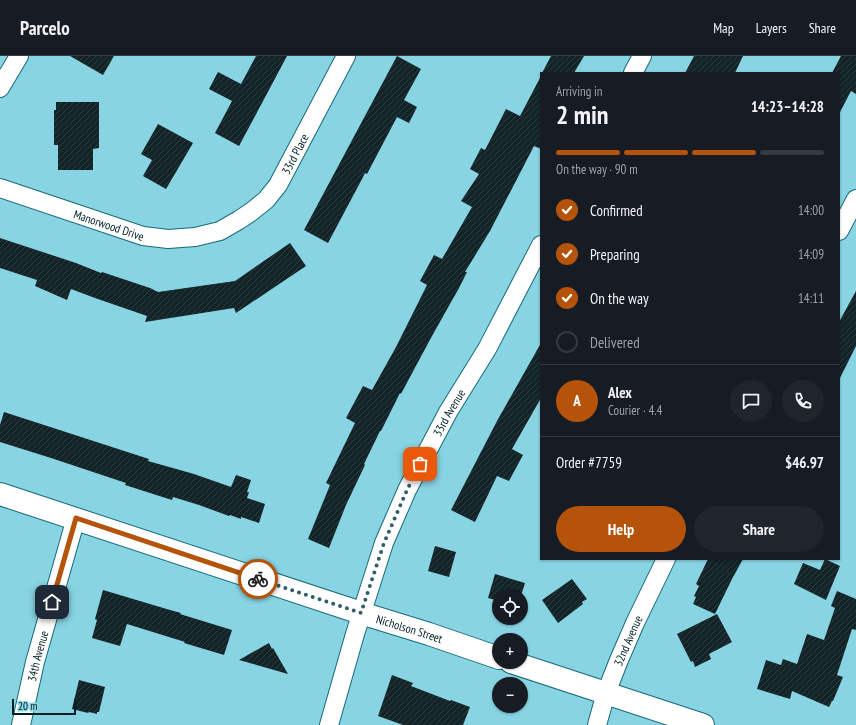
<!DOCTYPE html>
<meta charset="utf-8">
<style>
body{margin:0;font-family:"PT Sans Narrow",sans-serif;background:#20242c;color:#f1f3f6;height:100vh;display:flex;flex-direction:column;font-size:15px;white-space:nowrap}
*{box-sizing:border-box;margin:0}
p{font-size:13px;color:#9ea1a6}
.icon{flex:none;width:22px;height:22px;fill:none;stroke:currentColor;stroke-width:2;stroke-linecap:round;stroke-linejoin:round}
.map{position:relative;flex:1;overflow:hidden}
.sheet{position:absolute;left:540px;top:16px;width:300px;height:488px;display:flex;flex-direction:column;background:#171b24;border-radius:0px;box-shadow:0 1px 3px #0004}
.sheet>*{flex:none}
.tools{position:absolute;left:492px;top:533px;display:grid;gap:8px}
.tools a{display:grid;place-items:center;width:36px;height:36px;border-radius:50%;background:#171b24;box-shadow:0 1px 3px #0004;font-size:20px}
.scale{position:absolute;left:12px;bottom:10px;width:64px;box-sizing:border-box;padding-left:4px;border:2px solid #001f25;border-top:0;font-size:11px;line-height:14px;white-space:nowrap;color:#001f25;-webkit-text-stroke:3px #88d4e3;paint-order:stroke}
.pin{position:absolute;display:grid;place-items:center;width:34px;height:34px;color:#fff;margin:-17px;border-radius:8px;box-shadow:0 2px 6px #0006}
.courier{position:absolute;display:grid;place-items:center;width:40px;height:40px;margin:-20px;border:3px solid #b45309;border-radius:50%;background:#fff;color:#222;box-shadow:0 1px 5px #0007}
.headline em{font-style:normal;font-weight:700}
.headline div{display:flex;flex-direction:column-reverse}
.headline{display:flex;align-items:center;justify-content:space-between;height:68px;padding:0 16px}
h1{font-size:26px;font-weight:700;line-height:30px}
.bar{display:grid;grid-template-columns:repeat(4,1fr);gap:6px 4px;align-content:center;height:48px;padding:0 16px}
.bar i{height:5px;border-radius:3px;background:#363941}
.bar .active{background:#b45309}
.bar p{grid-column:span 4}
.line{display:flex;align-items:center;gap:10px;padding:0 16px;border-top:1px solid #363941}
.line div{flex:1}
.round{display:grid;place-items:center;flex:none;width:42px;height:42px;border-radius:21px;background:#20242c}
ol{padding:0 16px;list-style:none}
li{display:flex;align-items:center;gap:12px;height:44px}
li p{margin-inline-start:auto}
li .icon{padding:4px;border-radius:50%;background:#b45309;color:#fff;stroke-width:4}
li:last-child{color:#9ea1a6}
li i{width:22px;height:22px;border:2px solid #363941;border-radius:50%}
.action{display:flex;gap:8px;margin-top:auto;padding:8px 16px}
.action a{flex:1;height:46px;border-radius:24px;background:#b45309;color:#fff;font-size:16px;font-weight:700;line-height:46px;text-align:center}
.action a+a{background:#20242c;color:#f1f3f6}
header{display:flex;align-items:center;gap:24px;box-sizing:border-box;height:56px;padding:0 20px;background:#171b24;border-bottom:1px solid #363941}
header strong{font-size:19px}
nav{display:flex;gap:22px;margin-inline-start:auto;font-size:14px}
.map>svg:first-child{display:block}
.building{fill:url(#building-hatch)}
.lines{fill:none;stroke-linecap:round;stroke-linejoin:round}
.street-casing{stroke:#166a78;stroke-width:20}
.secondary-casing{stroke:#166a78;stroke-width:24}
.street{stroke:#fff;stroke-width:18}
.secondary{stroke:#fff;stroke-width:22}
.done{stroke:#305e68;stroke-width:4;stroke-dasharray:0 7.2}
.route{stroke:#b45309;stroke-width:5}
.labels{text-anchor:middle;dominant-baseline:central;stroke-width:4;stroke-linejoin:round;paint-order:stroke}
.street-label{font-size:12px;fill:#001f25;stroke:#88d4e3}
</style>
<header>
<strong>Parcelo</strong>
<nav><a>Map</a><a>Layers</a><a>Share</a></nav>
</header>
<div class="map">
<svg width="856" height="669" viewBox="0 0 856 669">
<defs>
<pattern id="building-hatch" width="6" height="6" patternUnits="userSpaceOnUse"><rect width="6" height="6" fill="#132428"/><path d="M-1 1l2-2M0 6l6-6M5 7l2-2" fill="none" stroke="#2b3b3e"/></pattern>
</defs>
<rect width="100%" height="100%" fill="#88d4e3"/>
<path class="building" d="M 70,0 L 114,0 L 103,19 Z
M 256,0 L 287,0 L 239,90 L 215,77 L 232,45 L 209,33 L 218,16 L 241,28 Z
M 397,0 L 421,13 L 404,44 L 417,51 L 409,67 L 397,61 L 367,118 L 365,117 L 362,123 L 328,187 L 304,174 Z
M 551,0 L 584,0 L 574,17 L 542,17 Z
M 694,0 L 743,0 L 735,17 L 685,17 Z
M 841,0 L 856,0 L 856,38 L 851,35 L 839,58 L 839,17 L 832,17 Z
M 541,20 L 541,93 L 534,90 L 490,175 L 465,216 L 467,216 L 459,232 L 432,280 L 410,321 L 401,338 L 400,337 L 381,375 L 380,375 L 364,408 L 365,409 L 346,449 L 329,492 L 308,483 L 330,429 L 326,427 L 355,367 L 346,362 L 363,330 L 372,334 L 396,291 L 427,229 L 420,225 L 434,199 L 442,203 L 472,151 L 461,145 L 479,118 L 470,113 L 481,92 L 485,94 L 506,53 L 520,60 Z
M 56,46 L 99,46 L 99,92 L 93,93 L 93,114 L 58,114 L 58,89 L 54,89 L 54,54 L 56,54 Z
M 158,68 L 193,87 L 166,133 L 143,120 L 152,104 L 141,98 Z
M 0,182 L 76,207 L 101,217 L 102,216 L 150,232 L 158,236 L 235,225 L 290,187 L 306,210 L 236,257 L 234,252 L 145,266 L 147,260 L 95,242 L 71,233 L 67,244 L 35,230 L 37,224 L 0,212 Z
M 856,235 L 856,290 L 839,324 L 839,266 Z
M 541,287 L 541,342 L 512,393 L 523,399 L 509,425 L 497,420 L 475,466 L 451,454 L 497,365 Z
M 4,356 L 149,403 L 148,405 L 194,418 L 231,431 L 236,419 L 251,424 L 247,436 L 249,436 L 247,442 L 265,448 L 259,467 L 241,461 L 241,463 L 230,459 L 229,460 L 199,449 L 173,441 L 172,444 L 125,429 L 126,427 L 51,402 L 0,386 L 0,369 Z
M 435,490 L 456,496 L 449,521 L 428,515 Z
M 708,503 L 743,503 L 732,523 L 715,558 L 693,548 L 696,541 L 694,540 L 699,530 L 696,528 Z
M 825,503 L 840,510 L 826,544 L 794,528 L 803,507 L 820,514 Z
M 495,518 L 525,527 L 521,540 L 499,540 L 499,545 L 488,542 Z
M 572,523 L 587,543 L 582,546 L 583,548 L 558,567 L 542,544 Z
M 103,534 L 170,554 L 181,557 L 180,558 L 232,574 L 224,599 L 184,587 L 185,586 L 127,568 L 120,590 L 92,582 L 97,564 L 95,563 Z
M 837,535 L 856,543 L 856,574 L 852,573 L 837,619 L 843,621 L 833,645 L 832,645 L 829,651 L 792,635 L 790,643 L 757,633 L 766,604 L 781,609 L 783,603 L 797,608 L 807,578 L 824,584 L 835,552 L 831,550 Z
M 717,558 L 732,586 L 709,598 L 711,603 L 695,611 L 693,605 L 691,606 L 677,578 Z
M 269,587 L 272,593 L 273,592 L 288,618 L 239,604 Z
M 392,619 L 413,627 L 411,630 L 450,645 L 451,644 L 470,651 L 463,669 L 403,669 L 378,660 Z
M 79,624 L 105,631 L 99,656 L 97,656 L 97,658 L 89,656 L 88,657 L 72,653 Z"/>
<g class="lines">
<defs>
<g id="street">
<path d="M 633,17 L 642,0"/>
<path d="M 0,32 L 19,0"/>
<path id="s1" d="M 0,132 L 143,180 L 168,183 L 195,181 L 220,175 L 239,164 L 251,156 L 266,144 L 278,129 L 346,0"/>
<path d="M 839,175 L 856,143"/>
<path id="s2" d="M 21,669 L 35,606 L 76,462"/>
<path id="s3" d="M 329,669 L 355,578 L 384,487 L 407,434 L 448,356 L 487,293 L 541,189"/>
<path id="s4" d="M 597,669 L 606,637 L 619,604 L 635,567 L 666,503"/>
</g>
<g id="secondary">
<path id="s5" d="M 0,438 L 361,557 L 429,578 L 499,602"/>
<path d="M 511,606 L 703,669"/>
</g>
</defs>
<use href="#street" class="street-casing"/>
<use href="#secondary" class="secondary-casing"/>
<use href="#street" class="street"/>
<use href="#secondary" class="secondary"/>
</g>
<g class="lines">
<path class="done" d="M 258,523 L 361,557 L 384,487 L 407,434 L 420,408"/>
<path class="route" d="M 52,546 L 76,462 L 258,523"/>
</g>
<g class="labels">
<g class="street-label">
<text stroke="none"><textPath href="#s1" startOffset="339">33rd Place</textPath></text>
<text stroke="none"><textPath href="#s1" startOffset="115">Manorwood Drive</textPath></text>
<text stroke="none"><textPath href="#s3" startOffset="336">33rd Avenue</textPath></text>
<text stroke="none"><textPath href="#s5" startOffset="431">Nicholson Street</textPath></text>
<text stroke="none"><textPath href="#s4" startOffset="90">32nd Avenue</textPath></text>
<text stroke="none"><textPath href="#s2" startOffset="71">34th Avenue</textPath></text>
</g>
</g>
</svg>
<div class="tools">
<a><svg class="icon" aria-label="locate" viewBox="0 0 24 24"><circle cx="12" cy="12" r="6"/><path d="M12 2v4M12 18v4M2 12h4M18 12h4"/></svg></a>
<a>+</a>
<a>−</a>
</div>
<div class="scale">20 m</div>
<div class="pin" style="left:420px;top:408px;background:#ea580c"><svg class="icon" aria-label="bag" viewBox="0 0 24 24"><path d="M5 8h14l-1 12H6zM9 8a3 3 0 0 1 6 0"/></svg></div>
<div class="pin" style="left:52px;top:546px;background:#1f2937"><svg class="icon" aria-label="home" viewBox="0 0 24 24"><path d="M3 11l9-7 9 7M6 9v11h12V9"/></svg></div>
<div class="courier" style="left:258px;top:523px"><svg class="icon" aria-label="bike" viewBox="0 0 24 24"><circle cx="6" cy="16" r="4"/><circle cx="18" cy="16" r="4"/><path d="M6 16l4-8h5l3 8M10 8l3 8H6M13 5h3"/></svg></div>
<section class="sheet">
<div class="headline"><div><h1>2 min</h1><p>Arriving in</p></div><em>14:23–14:28</em></div>
<div class="bar"><i class="active"></i><i class="active"></i><i class="active"></i><i></i><p>On the way · 90 m</p></div>
<ol>
<li><svg class="icon" aria-label="check" viewBox="0 0 24 24"><path d="M5 12l5 5 9-10"/></svg>Confirmed<p>14:00</p></li>
<li><svg class="icon" aria-label="check" viewBox="0 0 24 24"><path d="M5 12l5 5 9-10"/></svg>Preparing<p>14:09</p></li>
<li><svg class="icon" aria-label="check" viewBox="0 0 24 24"><path d="M5 12l5 5 9-10"/></svg>On the way<p>14:11</p></li>
<li><i></i>Delivered</li>
</ol>
<div class="line" style="height:72px"><b class="round" style="background:#b45309;color:#fff">A</b><div><b>Alex</b><p>Courier · 4.4</p></div><a class="round"><svg class="icon" aria-label="chat" viewBox="0 0 24 24"><path d="M4 5h16v11H9l-5 4z"/></svg></a><a class="round"><svg class="icon" aria-label="phone" viewBox="0 0 24 24"><path d="M5 4h4l2 5-3 2q2 4 5 5l2-3 5 2v4C11 20 4 13 5 4z"/></svg></a></div>
<div class="line" style="height:52px"><div>Order #7759</div><b>$46.97</b></div>
<div class="action"><a>Help</a><a>Share</a></div>
</section>
</div>
